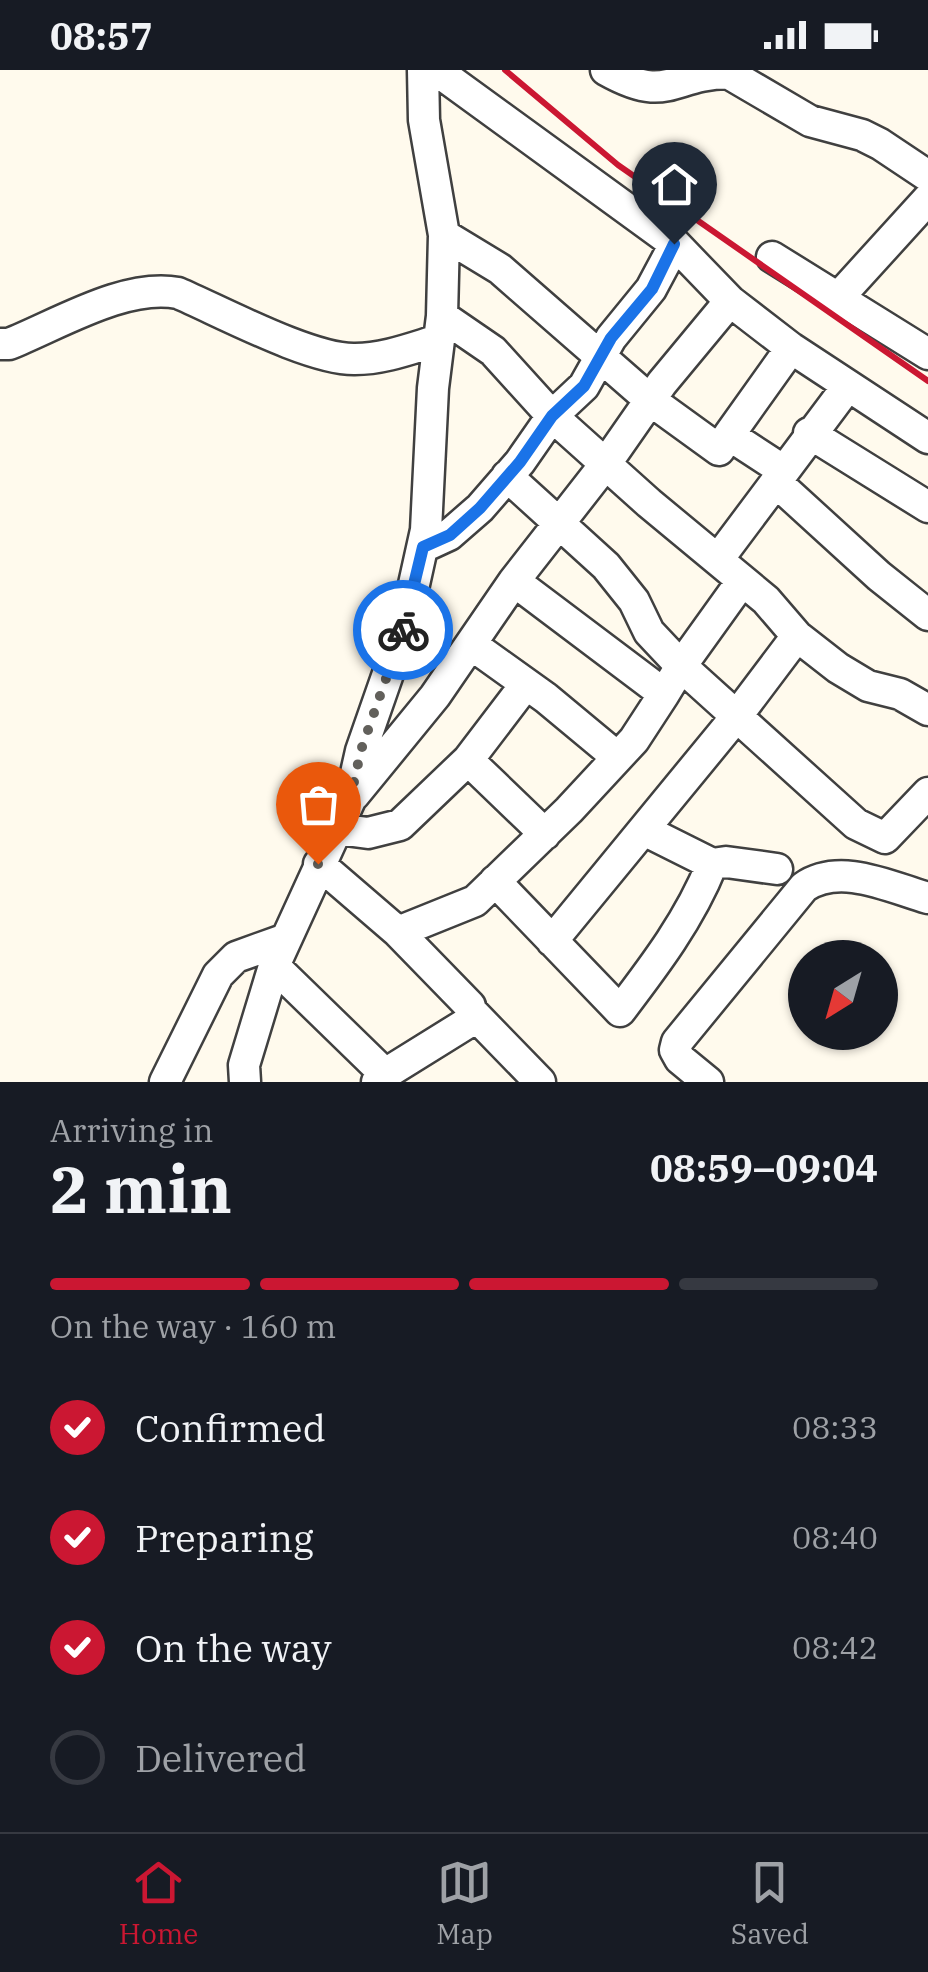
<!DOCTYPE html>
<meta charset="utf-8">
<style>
body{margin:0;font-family:"IBM Plex Serif",serif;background:#20242c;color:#f1f3f6;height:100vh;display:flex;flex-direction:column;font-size:38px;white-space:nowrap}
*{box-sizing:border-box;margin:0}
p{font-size:32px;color:#9ea1a6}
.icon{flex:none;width:55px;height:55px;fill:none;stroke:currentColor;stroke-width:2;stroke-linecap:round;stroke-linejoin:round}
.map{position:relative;height:1012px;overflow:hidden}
.sheet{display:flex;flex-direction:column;background:#171b24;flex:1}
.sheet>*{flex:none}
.needle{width:65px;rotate:217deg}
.fabs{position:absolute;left:788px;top:870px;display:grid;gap:20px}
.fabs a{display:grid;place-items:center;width:110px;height:110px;border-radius:50%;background:#171b24;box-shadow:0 2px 8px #0004;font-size:50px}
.pin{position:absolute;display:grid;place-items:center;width:85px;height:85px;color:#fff;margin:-102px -42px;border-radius:50% 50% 50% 0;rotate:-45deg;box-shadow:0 0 10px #0007}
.pin .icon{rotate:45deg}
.courier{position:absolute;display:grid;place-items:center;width:100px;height:100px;margin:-50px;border:8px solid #1a73e8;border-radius:50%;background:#fff;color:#222;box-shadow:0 2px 12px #0007}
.head em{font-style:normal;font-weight:800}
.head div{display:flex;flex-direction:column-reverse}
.head{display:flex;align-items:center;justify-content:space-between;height:170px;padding:0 50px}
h1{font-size:65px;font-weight:800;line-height:75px}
.bar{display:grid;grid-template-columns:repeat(4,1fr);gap:15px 10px;align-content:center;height:120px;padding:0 50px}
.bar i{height:12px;border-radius:8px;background:#363941}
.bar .selected{background:#cb1732}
.bar p{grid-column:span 4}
ol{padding:0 50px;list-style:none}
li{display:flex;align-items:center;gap:30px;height:110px}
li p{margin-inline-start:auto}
li .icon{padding:10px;border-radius:50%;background:#cb1732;color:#fff;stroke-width:4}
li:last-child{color:#9ea1a6}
li i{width:55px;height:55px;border:5px solid #363941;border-radius:50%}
.status{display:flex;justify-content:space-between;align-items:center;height:70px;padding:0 50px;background:#171b24;direction:ltr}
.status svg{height:28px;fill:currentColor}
.tab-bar{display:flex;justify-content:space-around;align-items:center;height:140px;border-top:2px solid #363941;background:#171b24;font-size:28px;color:#9ea1a6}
.tab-bar a{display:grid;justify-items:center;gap:5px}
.tab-bar .selected{color:#cb1732}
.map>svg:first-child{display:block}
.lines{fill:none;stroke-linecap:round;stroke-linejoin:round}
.minor-casing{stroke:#404040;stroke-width:35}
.minor{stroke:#fff;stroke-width:30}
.rail{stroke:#cb1732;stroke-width:6}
.done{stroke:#62605b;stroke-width:10;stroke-dasharray:0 18}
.route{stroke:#1a73e8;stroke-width:12}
</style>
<div class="status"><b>08:57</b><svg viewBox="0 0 49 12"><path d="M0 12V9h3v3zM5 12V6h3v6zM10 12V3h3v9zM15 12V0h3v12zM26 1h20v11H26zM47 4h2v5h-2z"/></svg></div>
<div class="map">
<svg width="928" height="1012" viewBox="0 0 928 1012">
<rect width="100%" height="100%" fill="#fffaed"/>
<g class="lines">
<defs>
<path id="minor" d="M 436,0 L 675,174 L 730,231 L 791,278 L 928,368
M 606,0 C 668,35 671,4 728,3 L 810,51 L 862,65 L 880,74 L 928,106
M 444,165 L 500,199 L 650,330 L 719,380 L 729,365 L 784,401
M 772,187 L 928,284
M 838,228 L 928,129
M 442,246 L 493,281 L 552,346 L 649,433 L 766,530 L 797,566 L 838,598 L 868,616 L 900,624 L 928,640
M 0,274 L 9,274 C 59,254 125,213 178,223 C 222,242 311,290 355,289 C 384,289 412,278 439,270
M 809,363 L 928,437
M 729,365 L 791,278
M 507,406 L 606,496 L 634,531 L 649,562 L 681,596 L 856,754 L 885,768 L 928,723
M 776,412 L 879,506 L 928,545
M 423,477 L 449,465 L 480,438 L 520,392 L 552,346 L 584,316 L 611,268 L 651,219 L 675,174
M 719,488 L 847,317
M 514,511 L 664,624 L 681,596 L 742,511
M 472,575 L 546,628 L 617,687
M 468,690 L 545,764
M 354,725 L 435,626 L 514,511 L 607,392 L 662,313 L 730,231
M 338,759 L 368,763 L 400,755 L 468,690 L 526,614
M 644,760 L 712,794 L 726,792 L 777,799
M 319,794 L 398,862 L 470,936 L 472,950 L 385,1004 L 377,1012
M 495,811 L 620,941 C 655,895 690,849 712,794
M 398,862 L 475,831 L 569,740 L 634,670 L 664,624
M 552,871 L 736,647 L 797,566
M 274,896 L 385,1004
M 473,943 L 540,1012
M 165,1012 L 218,905 L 236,887 L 286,869
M 245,1012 L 244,995 L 274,896 L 350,730 L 361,681 L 405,555 L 426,460 L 433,318 L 442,246 L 444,165 L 424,50 L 423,0
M 708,1012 L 680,989 L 675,980 L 677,972 L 804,817 C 840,792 890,817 928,828"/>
</defs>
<use href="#minor" class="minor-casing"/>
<use href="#minor" class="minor"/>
<path class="rail" d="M 505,0 L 618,95 L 928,311"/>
</g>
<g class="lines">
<path class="done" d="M 318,794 L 350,730 L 361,680 L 403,560"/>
<path class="route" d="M 403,560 L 423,477 L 450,465 L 480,438 L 520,392 L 552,346 L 584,316 L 611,268 L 652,219 L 674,174"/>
</g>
</svg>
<div class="fabs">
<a><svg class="needle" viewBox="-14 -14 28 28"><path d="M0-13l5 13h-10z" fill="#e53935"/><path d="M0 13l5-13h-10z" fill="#9ea1a6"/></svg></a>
</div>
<div class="pin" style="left:318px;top:794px;background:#ea580c"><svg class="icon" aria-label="bag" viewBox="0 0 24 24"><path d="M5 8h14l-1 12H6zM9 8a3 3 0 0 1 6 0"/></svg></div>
<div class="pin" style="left:674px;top:174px;background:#1f2937"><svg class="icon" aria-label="home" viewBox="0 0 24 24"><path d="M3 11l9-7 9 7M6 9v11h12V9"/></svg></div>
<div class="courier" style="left:403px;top:560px"><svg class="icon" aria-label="bike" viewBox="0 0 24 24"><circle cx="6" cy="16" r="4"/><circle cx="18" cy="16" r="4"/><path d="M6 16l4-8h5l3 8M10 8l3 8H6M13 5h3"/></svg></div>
</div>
<section class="sheet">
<div class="head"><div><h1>2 min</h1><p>Arriving in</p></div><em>08:59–09:04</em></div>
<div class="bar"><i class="selected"></i><i class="selected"></i><i class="selected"></i><i></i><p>On the way · 160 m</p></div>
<ol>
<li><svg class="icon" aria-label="check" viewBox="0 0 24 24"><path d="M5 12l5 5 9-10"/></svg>Confirmed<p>08:33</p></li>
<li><svg class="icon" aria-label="check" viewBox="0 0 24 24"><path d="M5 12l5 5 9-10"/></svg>Preparing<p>08:40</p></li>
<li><svg class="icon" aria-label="check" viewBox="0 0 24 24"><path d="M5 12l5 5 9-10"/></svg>On the way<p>08:42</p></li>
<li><i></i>Delivered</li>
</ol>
</section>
<nav class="tab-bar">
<a class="selected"><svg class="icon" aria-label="home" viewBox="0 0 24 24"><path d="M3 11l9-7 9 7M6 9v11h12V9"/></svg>Home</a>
<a><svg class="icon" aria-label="map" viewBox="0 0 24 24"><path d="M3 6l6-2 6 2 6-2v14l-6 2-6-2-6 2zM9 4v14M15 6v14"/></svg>Map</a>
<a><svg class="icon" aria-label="saved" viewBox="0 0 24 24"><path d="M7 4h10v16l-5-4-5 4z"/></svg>Saved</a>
</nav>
